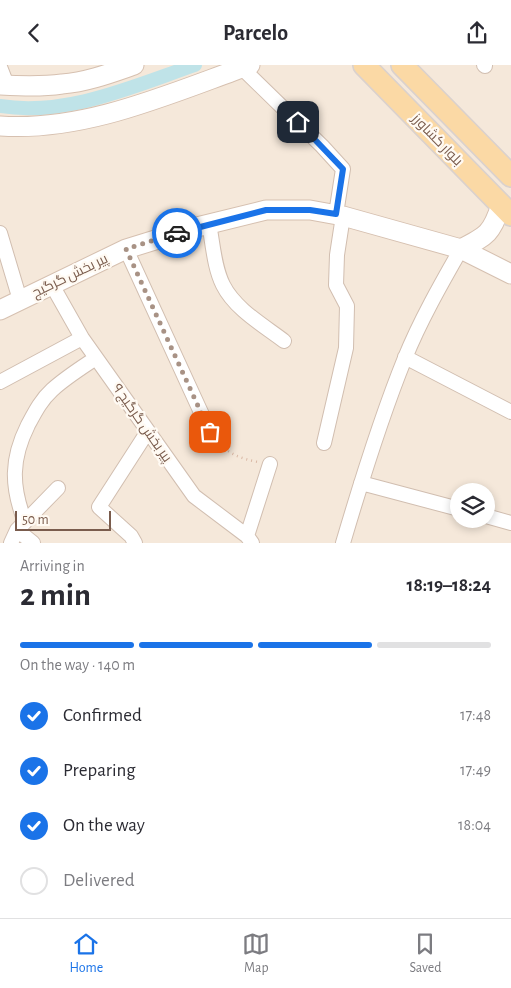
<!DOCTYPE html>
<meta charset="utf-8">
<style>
body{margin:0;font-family:"Alegreya Sans",Cairo,sans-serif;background:#f2f2f3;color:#2b2b33;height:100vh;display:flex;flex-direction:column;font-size:19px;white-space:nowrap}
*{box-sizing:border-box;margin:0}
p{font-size:16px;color:#7c7c81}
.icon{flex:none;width:28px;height:28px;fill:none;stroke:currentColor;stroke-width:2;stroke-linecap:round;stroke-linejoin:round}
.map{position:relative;height:478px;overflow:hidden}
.details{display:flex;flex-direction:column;background:#fff;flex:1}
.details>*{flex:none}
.buttons{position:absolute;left:450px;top:418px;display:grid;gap:10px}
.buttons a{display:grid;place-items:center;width:45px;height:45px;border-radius:50%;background:#fff;box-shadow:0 2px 8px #0003;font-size:25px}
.scale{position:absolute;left:15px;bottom:12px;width:96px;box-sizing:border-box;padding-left:5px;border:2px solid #7a5c4d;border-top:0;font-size:14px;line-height:18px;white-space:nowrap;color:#7a5c4d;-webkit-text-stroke:4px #fffaf3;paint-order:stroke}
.pin{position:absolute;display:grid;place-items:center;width:42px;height:42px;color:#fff;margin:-21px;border-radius:10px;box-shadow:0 2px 8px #0006}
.courier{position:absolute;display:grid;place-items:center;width:50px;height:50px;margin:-25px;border:4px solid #1a73e8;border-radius:50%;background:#fff;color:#222;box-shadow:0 1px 6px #0007}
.headline em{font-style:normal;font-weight:700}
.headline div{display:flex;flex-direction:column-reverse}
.headline{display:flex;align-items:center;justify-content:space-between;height:85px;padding:0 20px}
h1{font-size:32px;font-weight:700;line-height:38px}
.bar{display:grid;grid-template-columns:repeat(4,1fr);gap:8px 5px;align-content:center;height:60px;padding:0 20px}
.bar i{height:6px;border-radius:4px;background:#e1e1e2}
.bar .active{background:#1a73e8}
.bar p{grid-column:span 4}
ol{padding:0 20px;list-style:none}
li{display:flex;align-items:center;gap:15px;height:55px}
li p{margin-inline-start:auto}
li .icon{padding:5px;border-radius:50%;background:#1a73e8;color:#fff;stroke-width:4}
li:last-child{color:#7c7c81}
li i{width:28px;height:28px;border:2px solid #e1e1e2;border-radius:50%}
header{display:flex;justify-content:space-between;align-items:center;height:65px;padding:0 20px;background:#fff;font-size:22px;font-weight:700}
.menu{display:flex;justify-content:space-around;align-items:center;height:70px;border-top:1px solid #e1e1e2;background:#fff;font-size:14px;color:#7c7c81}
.menu a{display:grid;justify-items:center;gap:2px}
.menu .active{color:#1a73e8}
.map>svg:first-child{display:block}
.residential{fill:#f5e8da;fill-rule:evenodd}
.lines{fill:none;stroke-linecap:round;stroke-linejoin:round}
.canal{stroke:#bfe3e8;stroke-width:14}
.street-casing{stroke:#d1beb0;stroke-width:16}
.secondary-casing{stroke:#d6c0b0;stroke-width:21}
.primary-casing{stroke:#dad1cd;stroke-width:24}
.path{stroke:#d9b8a5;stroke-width:2.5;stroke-dasharray:1 4;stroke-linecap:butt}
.street{stroke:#fff;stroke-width:14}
.secondary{stroke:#fff;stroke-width:19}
.primary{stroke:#fbd9a5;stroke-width:21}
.done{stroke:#a89285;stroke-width:5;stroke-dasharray:0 9}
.route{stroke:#1a73e8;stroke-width:6}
.labels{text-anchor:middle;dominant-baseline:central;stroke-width:4.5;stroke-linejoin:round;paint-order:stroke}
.street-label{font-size:14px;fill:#7a5c4d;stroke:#fffaf3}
</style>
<header><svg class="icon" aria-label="back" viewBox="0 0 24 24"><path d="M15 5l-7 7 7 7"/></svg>Parcelo<svg class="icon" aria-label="share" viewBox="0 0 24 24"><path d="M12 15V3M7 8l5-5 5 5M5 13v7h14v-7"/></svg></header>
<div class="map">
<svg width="511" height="478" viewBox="0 0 511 478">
<rect width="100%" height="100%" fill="#fdf6ec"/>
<path class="residential" d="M 0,0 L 511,0 L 511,478 L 0,478 ZM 459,426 L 486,426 L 486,454 L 459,454 Z"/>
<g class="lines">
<path class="canal" d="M 0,41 C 66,52 134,21 195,0"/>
<defs>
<path id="street" d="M 484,0 L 485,1
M 0,2 L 7,20
M 242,3 L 322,81 L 343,104 L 336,149
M 209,159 C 213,179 214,202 223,220 C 235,244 263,260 284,276
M 0,168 L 20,235
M 126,184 L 210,367
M 52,220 L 82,273 L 194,431 L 247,471 L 252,478
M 405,292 L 511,347
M 0,317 L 82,273
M 324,378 L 346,283 L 347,241 L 336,220 L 337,190 L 343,151
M 361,418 L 459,444
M 486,451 L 511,458
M 25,457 C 11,421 11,394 28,360 C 35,347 41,335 52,325 C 65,313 81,303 96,293
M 17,465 L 33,478
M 247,471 L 270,399
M 11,478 L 17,465 L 58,423
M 135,478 L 131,471 L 99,442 L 148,366
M 343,478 C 361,417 381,352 405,293 C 420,256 441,219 461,184"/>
<path id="secondary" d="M 0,20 C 21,21 41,22 62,19 C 87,17 111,8 134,0
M 0,61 C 86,67 171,28 250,0
M 461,184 C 487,171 492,168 501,140
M 0,245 L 126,184 L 197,162 L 266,145 L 310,145 L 343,151 L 461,184 L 511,209"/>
<path id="primary" d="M 364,0 L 511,150
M 402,0 L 511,111"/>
</defs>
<use href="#street" class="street-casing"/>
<use href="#secondary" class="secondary-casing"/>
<use href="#primary" class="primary-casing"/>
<path class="path" d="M 217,376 C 228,389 242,394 258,397"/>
<use href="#street" class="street"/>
<use href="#secondary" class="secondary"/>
<use href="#primary" class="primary"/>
</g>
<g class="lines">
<path class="done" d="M 177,168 L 126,184 L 210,367"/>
<path class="route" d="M 177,168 L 266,145 L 310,145 L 336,149 L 343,104 L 298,57"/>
</g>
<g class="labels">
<g class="street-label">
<text transform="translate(437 75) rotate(46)">بلوار کشاورز</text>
<text transform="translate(70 211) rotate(-26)">پیر بخش گرگیج</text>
<text transform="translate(142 358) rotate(55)">پیر بخش گرگیج ۹</text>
</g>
</g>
</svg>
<div class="buttons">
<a><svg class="icon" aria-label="layers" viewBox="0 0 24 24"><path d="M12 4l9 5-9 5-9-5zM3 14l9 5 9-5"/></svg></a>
</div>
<div class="scale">50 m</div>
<div class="pin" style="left:210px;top:367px;background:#ea580c"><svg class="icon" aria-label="bag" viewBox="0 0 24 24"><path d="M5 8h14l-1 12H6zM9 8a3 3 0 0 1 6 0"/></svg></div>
<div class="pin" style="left:298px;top:57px;background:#1f2937"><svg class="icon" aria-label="home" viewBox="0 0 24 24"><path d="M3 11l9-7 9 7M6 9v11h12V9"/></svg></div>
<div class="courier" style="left:177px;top:168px"><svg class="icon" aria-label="car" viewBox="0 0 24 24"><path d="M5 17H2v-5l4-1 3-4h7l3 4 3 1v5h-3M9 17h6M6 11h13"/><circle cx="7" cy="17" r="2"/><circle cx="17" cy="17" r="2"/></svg></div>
</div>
<section class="details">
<div class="headline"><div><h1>2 min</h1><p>Arriving in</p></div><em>18:19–18:24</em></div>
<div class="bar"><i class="active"></i><i class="active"></i><i class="active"></i><i></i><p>On the way · 140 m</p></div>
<ol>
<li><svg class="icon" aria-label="check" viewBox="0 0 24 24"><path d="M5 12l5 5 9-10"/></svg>Confirmed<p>17:48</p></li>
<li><svg class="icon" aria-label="check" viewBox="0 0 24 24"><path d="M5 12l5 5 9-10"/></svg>Preparing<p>17:49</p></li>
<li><svg class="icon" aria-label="check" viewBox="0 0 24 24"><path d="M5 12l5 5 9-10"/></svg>On the way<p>18:04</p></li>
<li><i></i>Delivered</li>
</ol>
</section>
<nav class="menu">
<a class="active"><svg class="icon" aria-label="home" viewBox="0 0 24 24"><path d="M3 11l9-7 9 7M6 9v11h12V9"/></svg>Home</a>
<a><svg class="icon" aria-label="map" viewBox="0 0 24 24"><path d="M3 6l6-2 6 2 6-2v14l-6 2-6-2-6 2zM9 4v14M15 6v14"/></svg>Map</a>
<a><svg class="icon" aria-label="saved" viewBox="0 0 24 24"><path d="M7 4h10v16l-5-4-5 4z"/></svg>Saved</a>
</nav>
